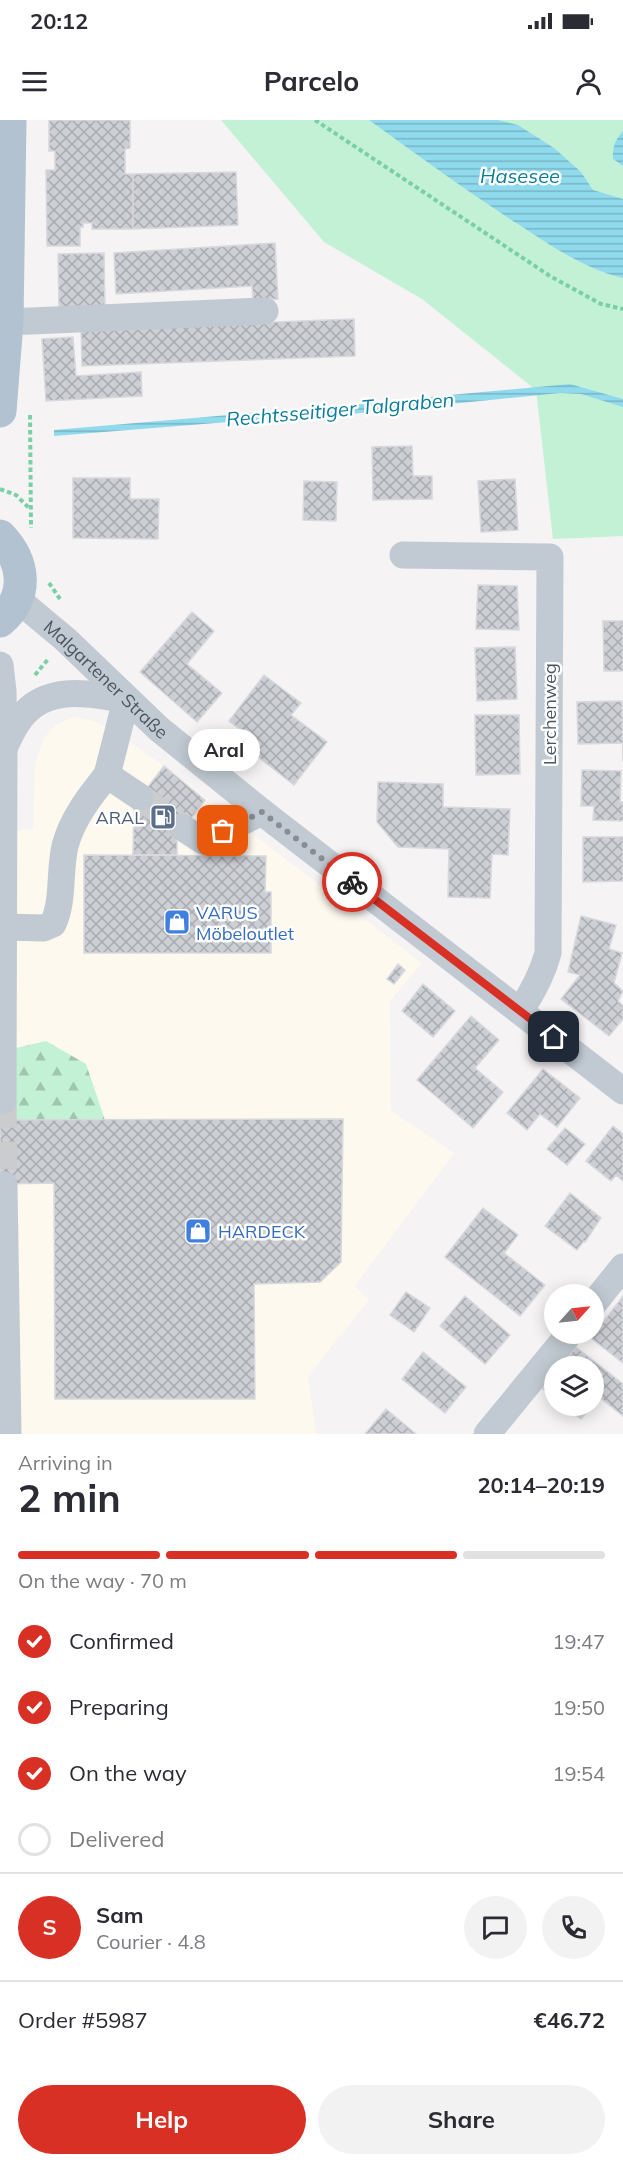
<!DOCTYPE html>
<meta charset="utf-8">
<style>
body{margin:0;font-family:Mulish,sans-serif;background:#f2f2f3;color:#2b2b33;height:100vh;display:flex;flex-direction:column;font-size:22px;white-space:nowrap}
*{box-sizing:border-box;margin:0}
p{font-size:20px;color:#7c7c81}
.icon{flex:none;width:33px;height:33px;fill:none;stroke:currentColor;stroke-width:2;stroke-linecap:round;stroke-linejoin:round}
.map{position:relative;height:1314px;overflow:hidden}
.side{display:flex;flex-direction:column;background:#fff;flex:1}
.side>*{flex:none}
.needle{width:39px;rotate:63deg}
.tools{position:absolute;left:544px;top:1164px;display:grid;gap:12px}
.tools a{display:grid;place-items:center;width:60px;height:60px;border-radius:50%;background:#fff;box-shadow:0 3px 15px #0003;font-size:30px}
.pin{position:absolute;display:grid;place-items:center;width:51px;height:51px;color:#fff;margin:-26px;border-radius:12px;box-shadow:0 3px 9px #0006}
.courier{position:absolute;display:grid;place-items:center;width:60px;height:60px;margin:-30px;border:4px solid #d93025;border-radius:50%;background:#fff;color:#222;box-shadow:0 2px 8px #0007}
.bubble{position:absolute;height:42px;border-radius:21px;background:#fff;box-shadow:0 3px 15px #0003;font-size:20px;font-weight:700;line-height:42px;text-align:center}
.summary em{font-style:normal;font-weight:700}
.summary div{display:flex;flex-direction:column-reverse}
.summary{display:flex;align-items:center;justify-content:space-between;height:102px;padding:0 18px}
h1{font-size:39px;font-weight:700;line-height:45px}
.bar{display:grid;grid-template-columns:repeat(4,1fr);gap:9px 6px;align-content:center;height:72px;padding:0 18px}
.bar i{height:8px;border-radius:4px;background:#e1e1e2}
.bar .active{background:#d93025}
.bar p{grid-column:span 4}
.line{display:flex;align-items:center;gap:15px;padding:0 18px;border-top:2px solid #e1e1e2}
.line div{flex:1}
.round{display:grid;place-items:center;flex:none;width:63px;height:63px;border-radius:32px;background:#f2f2f3}
ol{padding:0 18px;list-style:none}
li{display:flex;align-items:center;gap:18px;height:66px}
li p{margin-inline-start:auto}
li .icon{padding:6px;border-radius:50%;background:#d93025;color:#fff;stroke-width:4}
li:last-child{color:#7c7c81}
li i{width:33px;height:33px;border:3px solid #e1e1e2;border-radius:50%}
.button{display:flex;gap:12px;margin-top:auto;padding:12px 18px}
.button a{flex:1;height:69px;border-radius:36px;background:#d93025;color:#fff;font-size:24px;font-weight:700;line-height:69px;text-align:center}
.button a+a{background:#f2f2f3;color:#2b2b33}
.status{display:flex;justify-content:space-between;align-items:center;height:42px;padding:0 30px;background:#fff;direction:ltr}
.status svg{height:16px;fill:currentColor}
header{display:flex;justify-content:space-between;align-items:center;height:78px;padding:0 18px;background:#fff;font-size:27px;font-weight:700}
.map>svg:first-child{display:block}
.commercial{fill:#fdf9ef}
.forest{fill:url(#forest-firs)}
.park{fill:#c3f1d5}
.water{fill:url(#water-rules)}
.lines{fill:none;stroke-linecap:round;stroke-linejoin:round}
.stream{stroke:#90daee;stroke-width:8}
.building{fill:url(#building-cross-hatch);stroke:#d7d9de;stroke-width:1.5}
.minor-tunnel{stroke:#caccce;stroke-width:27;stroke-dasharray:27 14;stroke-linecap:butt}
.path{stroke:#7ad0a6;stroke-width:4;stroke-dasharray:4.5 3;stroke-linecap:butt}
.minor{stroke:#c1cad2;stroke-width:27}
.major{stroke:#b3c2d1;stroke-width:33}
.done{stroke:#868d94;stroke-width:6;stroke-dasharray:0 10.8}
.route{stroke:#d93025;stroke-width:8}
.labels{text-anchor:middle;dominant-baseline:central;stroke-width:5;stroke-linejoin:round;paint-order:stroke}
.street-label{font-size:18px;fill:#4a5661;stroke:#fff}
.service-label{font-size:18px;fill:#4e5e75;stroke:#fff;text-anchor:end}
.shop-label{font-size:18px;fill:#366cbe;stroke:#fff;text-anchor:start}
.water-label{font-size:20px;font-style:italic;fill:#0c7c9b;stroke:#fff}
</style>
<div class="status"><b>20:12</b><svg viewBox="0 0 49 12"><path d="M0 12V9h3v3zM5 12V6h3v6zM10 12V3h3v9zM15 12V0h3v12zM26 1h20v11H26zM47 4h2v5h-2z"/></svg></div>
<header><svg class="icon" aria-label="menu" viewBox="0 0 24 24"><path d="M4 6h16M4 12h16M4 18h16"/></svg>Parcelo<svg class="icon" aria-label="person" viewBox="0 0 24 24"><circle cx="12" cy="8" r="4"/><path d="M4 21q1-7 8-7t8 7"/></svg></header>
<div class="map">
<svg width="623" height="1314" viewBox="0 0 623 1314">
<defs>
<pattern id="forest-firs" width="22" height="20" patternUnits="userSpaceOnUse" patternTransform="scale(1.5)"><rect width="22" height="20" fill="#c3f1d5"/><path d="M5 1l3.5 6h-7zM16 11l3.5 6h-7z" fill="#a0c6b0"/></pattern>
<pattern id="water-rules" width="6" height="5" patternUnits="userSpaceOnUse" patternTransform="scale(1.5)"><rect width="6" height="5" fill="#90daee"/><path d="M0 2.5h6" fill="none" stroke="#78b4c4"/></pattern>
<pattern id="building-cross-hatch" width="8" height="8" patternUnits="userSpaceOnUse" patternTransform="scale(1.5)"><rect width="8" height="8" fill="#cdcfd5"/><path d="M0 0l8 8M0 8l8-8" fill="none" stroke="#a8abb0"/></pattern>
</defs>
<rect width="100%" height="100%" fill="#f5f3f3"/>
<path class="commercial" d="M 74,597 L 94,601 L 111,609 L 164,646 L 422,843 L 390,881 L 391,991 L 454,1033 L 355,1166 L 369,1180 L 308,1256 L 316,1314 L 0,1314 L 0,712 L 33,709 L 35,643 L 44,618 L 55,605 Z"/>
<path class="forest" d="M 46,921 L 86,944 L 105,1000 L 3,1000 L 3,931 Z"/>
<path class="park" d="M 221,0 L 623,0 L 623,416 L 553,419 L 536,270 L 422,179 L 324,122 Z"/>
<path class="water" d="M 369,0 L 498,0 L 518,5 L 554,28 L 581,52 L 593,70 L 623,79 L 623,158 C 585,149 553,127 521,106 C 469,73 419,36 369,0 Z
M 623,11 L 623,46 L 613,39 C 612,28 615,20 623,11 Z
M 570,264 L 623,279 L 623,287 L 581,274 L 560,273 L 310,298 L 294,298 L 293,292 L 395,280 Z
M 252,293 L 253,300 L 54,316 L 54,310 Z"/>
<g class="lines">
<path class="stream" d="M 246,297 L 303,294"/>
</g>
<path class="building" d="M 49,0 L 130,0 L 130,28 L 125,29 L 125,54 L 133,54 L 133,109 L 92,109 L 92,103 L 83,103 L 83,107 L 80,106 L 80,126 L 47,126 L 46,50 L 55,50 L 55,31 L 49,31 Z
M 236,52 L 238,105 L 133,109 L 133,54 Z
M 275,123 L 278,179 L 253,180 L 252,166 L 116,174 L 114,133 Z
M 104,133 L 105,189 L 59,190 L 58,134 Z
M 354,199 L 355,236 L 82,246 L 81,209 Z
M 73,217 L 76,256 L 141,252 L 142,276 L 46,281 L 42,219 Z
M 412,326 L 413,356 L 432,356 L 432,379 L 373,380 L 372,327 Z
M 73,358 L 130,358 L 130,379 L 159,379 L 158,419 L 73,418 Z
M 515,359 L 518,410 L 481,412 L 478,361 Z
M 304,361 L 337,362 L 336,401 L 303,400 Z
M 478,465 L 517,466 L 519,510 L 476,509 Z
M 192,492 L 214,511 L 187,544 L 222,573 L 197,602 L 140,552 Z
M 603,501 L 623,501 L 623,551 L 604,551 Z
M 515,527 L 517,579 L 477,581 L 475,528 Z
M 264,555 L 301,583 L 291,595 L 327,622 L 294,665 L 253,633 L 260,624 L 229,601 Z
M 622,581 L 623,642 L 623,623 L 578,624 L 577,582 Z
M 475,595 L 519,595 L 520,654 L 476,655 Z
M 164,646 L 205,680 L 177,717 L 177,735 L 133,735 L 134,685 Z
M 582,650 L 621,651 L 620,682 L 623,682 L 623,701 L 593,700 L 594,686 L 581,686 Z
M 378,662 L 443,664 L 443,687 L 510,689 L 508,735 L 492,734 L 490,778 L 448,777 L 449,729 L 398,727 L 377,702 Z
M 583,717 L 623,717 L 623,761 L 583,762 Z
M 84,735 L 266,736 L 265,772 L 271,772 L 271,833 L 84,833 Z
M 581,796 L 616,805 L 609,829 L 622,833 L 614,863 L 623,871 L 618,881 L 623,886 L 623,899 L 609,916 L 561,879 L 580,855 L 568,852 Z
M 398,844 L 405,850 L 394,864 L 387,859 Z
M 423,864 L 455,891 L 433,917 L 402,891 Z
M 471,896 L 499,920 L 475,948 L 503,972 L 473,1008 L 417,960 Z
M 543,949 L 580,978 L 557,1007 L 540,994 L 527,1010 L 507,993 Z
M 343,999 L 341,1142 L 320,1162 L 254,1164 L 255,1279 L 55,1279 L 54,1063 L 0,1064 L 0,1000 Z
M 613,1006 L 623,1014 L 623,1061 L 616,1055 L 611,1061 L 586,1041 Z
M 565,1008 L 585,1024 L 567,1045 L 547,1029 Z
M 570,1073 L 601,1098 L 585,1122 L 584,1121 L 577,1130 L 545,1106 Z
M 483,1088 L 518,1115 L 504,1133 L 545,1165 L 520,1196 L 445,1137 Z
M 406,1172 L 430,1188 L 414,1212 L 390,1195 Z
M 465,1176 L 510,1215 L 485,1244 L 440,1206 Z
M 623,1176 L 623,1243 L 591,1218 Z
M 576,1227 L 623,1264 L 623,1296 L 599,1277 L 594,1283 L 594,1246 L 561,1246 Z
M 423,1232 L 466,1267 L 445,1293 L 402,1259 Z
M 555,1254 L 555,1279 L 543,1269 Z
M 564,1286 L 592,1286 L 581,1299 Z
M 386,1289 L 416,1314 L 365,1314 Z"/>
<g class="lines">
<path class="minor-tunnel" d="M 140,677 L 183,708
M 3,981 L 4,1065"/>
<path class="path" d="M 315,0 L 550,156 L 601,184 L 623,189
M 30,295 L 31,408
M 0,369 L 16,375 L 30,389
M 49,463 L 60,479
M 35,555 L 49,538"/>
<g class="minor">
<path d="M 7,202 L 265,191"/>
<path d="M 403,435 L 550,437 L 548,833 C 542,855 533,872 520,891"/>
<path id="s1" d="M 17,479 L 65,519 L 159,609 L 262,692 L 623,971"/>
<path d="M 0,545 L 3,571 L 4,628 L 3,981"/>
<path d="M 126,580 L 107,655 L 140,677"/>
<path d="M 4,628 C 9,618 13,608 20,599 C 45,564 90,573 126,580"/>
<path d="M 183,708 L 203,721 L 262,692"/>
<path d="M 4,807 L 44,808 L 53,804 C 64,780 59,752 65,726 C 72,699 90,676 107,655"/>
<path d="M 4,1065 L 8,1314"/>
<path d="M 594,1183 L 623,1147"/>
<path d="M 487,1314 L 569,1214"/>
</g>
<path class="major" d="M 0,291 L 7,202 L 10,0
M 0,416 C 25,442 29,476 0,501"/>
</g>
<g class="lines">
<path class="done" d="M 223,711 L 262,692 L 352,762"/>
<path class="route" d="M 352,762 L 554,917"/>
</g>
<defs>
<symbol id="fuel-square" viewBox="-11 -11 22 22"><rect x="-9" y="-9" width="18" height="18" rx="4" fill="#5c6f8a" stroke="#fff"/><path d="M-5.5-6h7V0h2V4h1.3V-2.5L3-4.5l.8-.8L6-3V5H2.5V1h-1V6h-7ZM-4.2-4.7v3.2H.2V-4.7Z" fill="#fff"/></symbol>
<symbol id="shop-square" viewBox="-11 -11 22 22"><rect x="-9" y="-9" width="18" height="18" rx="4" fill="#3f7fe0" stroke="#fff"/><path d="M-5-2.5h2.3a2.7 3.5 0 0 1 5.4 0H5L5.5 6h-11ZM-1.5-2.5h3a1.5 2.3 0 0 0-3 0Z" fill="#fff"/></symbol>
</defs>
<g fill-rule="evenodd">
<use href="#fuel-square" x="148" y="682" width="30" height="30"/>
<use href="#shop-square" x="162" y="787" width="30" height="30"/>
<use href="#shop-square" x="183" y="1096" width="30" height="30"/>
</g>
<g class="labels">
<g class="street-label">
<text stroke="none"><textPath href="#s1" startOffset="120">Malgartener Straße</textPath></text>
<text transform="translate(549 594) rotate(-90)">Lerchenweg</text>
</g>
<g class="service-label">
<text x="144" y="697">ARAL</text>
</g>
<g class="shop-label">
<text x="196" y="792">VARUS<tspan x="196" dy="21">Möbeloutlet</tspan></text>
<text x="218" y="1111">HARDECK</text>
</g>
<g class="water-label">
<text x="520" y="55">Hasesee</text>
<text transform="translate(340 289) rotate(-5)">Rechtsseitiger Talgraben</text>
</g>
</g>
</svg>
<div class="tools">
<a><svg class="needle" viewBox="-14 -14 28 28"><path d="M0-13l5 13h-10z" fill="#e53935"/><path d="M0 13l5-13h-10z" fill="#7c7c81"/></svg></a>
<a><svg class="icon" aria-label="layers" viewBox="0 0 24 24"><path d="M12 4l9 5-9 5-9-5zM3 14l9 5 9-5"/></svg></a>
</div>
<div class="pin" style="left:223px;top:711px;background:#ea580c"><svg class="icon" aria-label="bag" viewBox="0 0 24 24"><path d="M5 8h14l-1 12H6zM9 8a3 3 0 0 1 6 0"/></svg></div>
<div class="pin" style="left:554px;top:917px;background:#1f2937"><svg class="icon" aria-label="home" viewBox="0 0 24 24"><path d="M3 11l9-7 9 7M6 9v11h12V9"/></svg></div>
<div class="courier" style="left:352px;top:762px"><svg class="icon" aria-label="bike" viewBox="0 0 24 24"><circle cx="6" cy="16" r="4"/><circle cx="18" cy="16" r="4"/><path d="M6 16l4-8h5l3 8M10 8l3 8H6M13 5h3"/></svg></div>
<div class="bubble" style="left:188px;top:609px;width:72px">Aral</div>
</div>
<section class="side">
<div class="summary"><div><h1>2 min</h1><p>Arriving in</p></div><em>20:14–20:19</em></div>
<div class="bar"><i class="active"></i><i class="active"></i><i class="active"></i><i></i><p>On the way · 70 m</p></div>
<ol>
<li><svg class="icon" aria-label="check" viewBox="0 0 24 24"><path d="M5 12l5 5 9-10"/></svg>Confirmed<p>19:47</p></li>
<li><svg class="icon" aria-label="check" viewBox="0 0 24 24"><path d="M5 12l5 5 9-10"/></svg>Preparing<p>19:50</p></li>
<li><svg class="icon" aria-label="check" viewBox="0 0 24 24"><path d="M5 12l5 5 9-10"/></svg>On the way<p>19:54</p></li>
<li><i></i>Delivered</li>
</ol>
<div class="line" style="height:108px"><b class="round" style="background:#d93025;color:#fff">S</b><div><b>Sam</b><p>Courier · 4.8</p></div><a class="round"><svg class="icon" aria-label="chat" viewBox="0 0 24 24"><path d="M4 5h16v11H9l-5 4z"/></svg></a><a class="round"><svg class="icon" aria-label="phone" viewBox="0 0 24 24"><path d="M5 4h4l2 5-3 2q2 4 5 5l2-3 5 2v4C11 20 4 13 5 4z"/></svg></a></div>
<div class="line" style="height:78px"><div>Order #5987</div><b>€46.72</b></div>
<div class="button"><a>Help</a><a>Share</a></div>
</section>
